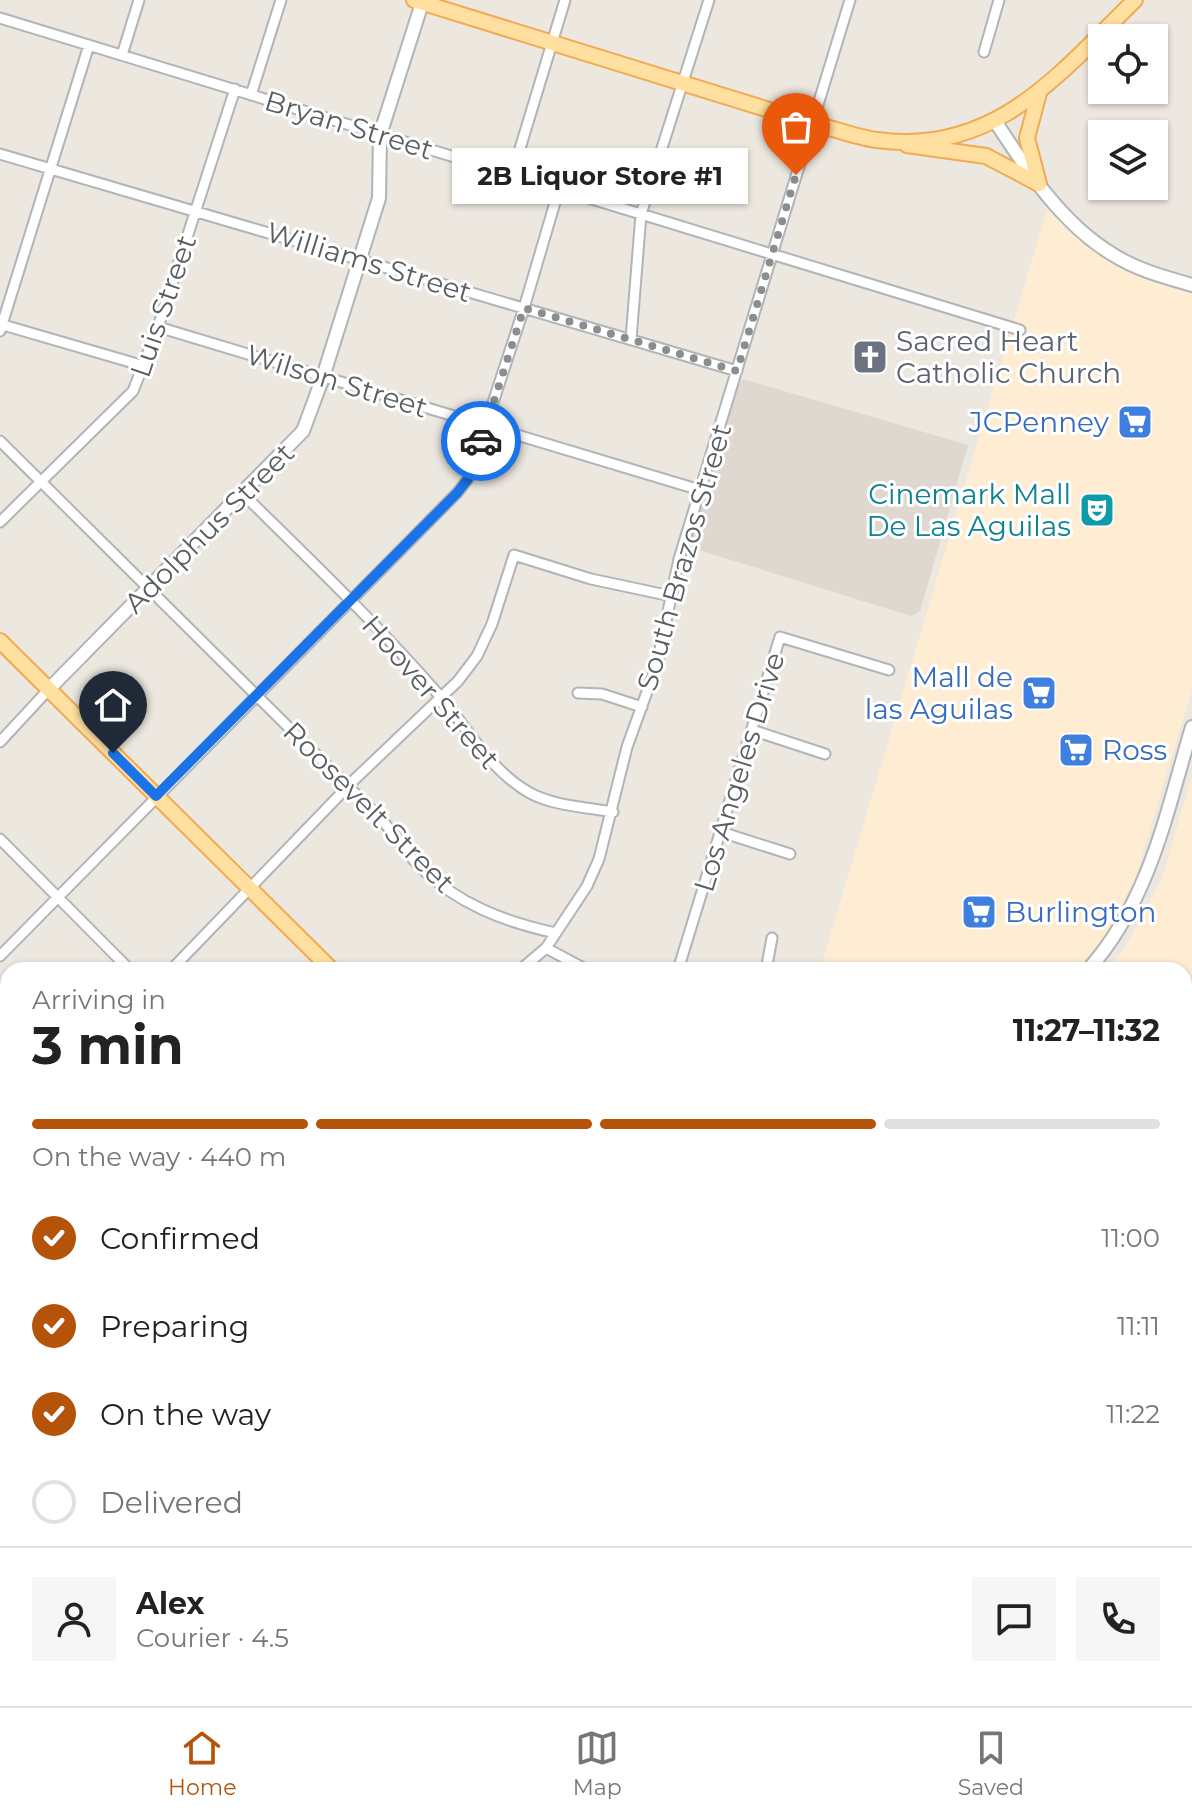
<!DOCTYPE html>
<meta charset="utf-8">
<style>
body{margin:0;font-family:Montserrat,sans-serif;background:#f6f6f6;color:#222;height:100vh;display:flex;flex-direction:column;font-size:30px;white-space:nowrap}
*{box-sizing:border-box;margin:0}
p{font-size:26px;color:#767676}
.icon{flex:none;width:44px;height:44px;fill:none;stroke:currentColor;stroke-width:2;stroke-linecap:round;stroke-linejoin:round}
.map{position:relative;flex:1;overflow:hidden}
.details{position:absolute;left:0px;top:962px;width:1192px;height:744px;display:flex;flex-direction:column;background:#fff;border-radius:24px 24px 0 0;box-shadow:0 2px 6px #0004}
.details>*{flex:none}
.tools{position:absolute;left:1088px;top:24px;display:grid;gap:16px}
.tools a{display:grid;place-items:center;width:80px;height:80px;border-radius:0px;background:#fff;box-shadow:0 2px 6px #0004;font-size:40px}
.pin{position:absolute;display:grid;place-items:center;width:68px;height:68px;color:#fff;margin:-82px -34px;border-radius:50% 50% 50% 0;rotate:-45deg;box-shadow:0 0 8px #0007}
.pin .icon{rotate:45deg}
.courier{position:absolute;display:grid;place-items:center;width:80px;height:80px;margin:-40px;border:6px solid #1a73e8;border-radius:50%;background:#fff;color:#222;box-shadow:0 2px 10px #0007}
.bubble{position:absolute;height:56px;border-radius:0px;background:#fff;box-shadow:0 2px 6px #0004;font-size:26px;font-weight:700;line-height:56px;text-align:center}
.summary em{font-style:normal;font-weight:700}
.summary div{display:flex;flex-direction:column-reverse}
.summary{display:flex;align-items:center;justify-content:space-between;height:136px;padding:0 32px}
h1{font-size:52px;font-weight:700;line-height:60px}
.bar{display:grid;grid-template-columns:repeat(4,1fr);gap:12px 8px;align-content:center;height:96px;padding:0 32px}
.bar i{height:10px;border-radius:6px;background:#e0e0e0}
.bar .selected{background:#b45309}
.bar p{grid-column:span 4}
.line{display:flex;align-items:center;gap:20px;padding:0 32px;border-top:2px solid #e0e0e0}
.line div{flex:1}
.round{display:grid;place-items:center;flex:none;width:84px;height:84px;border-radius:0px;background:#f6f6f6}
ol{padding:0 32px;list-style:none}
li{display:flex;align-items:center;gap:24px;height:88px}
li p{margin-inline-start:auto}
li .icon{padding:8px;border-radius:50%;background:#b45309;color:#fff;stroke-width:4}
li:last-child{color:#767676}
li i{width:44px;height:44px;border:4px solid #e0e0e0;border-radius:50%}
.tab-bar{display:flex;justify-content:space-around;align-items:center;height:112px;border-top:2px solid #e0e0e0;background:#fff;font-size:22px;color:#767676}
.tab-bar a{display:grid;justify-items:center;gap:4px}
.tab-bar .selected{color:#b45309}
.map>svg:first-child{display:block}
.commercial{fill:#feecd3}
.education{fill:#ded8d0}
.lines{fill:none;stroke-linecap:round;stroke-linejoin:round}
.street-casing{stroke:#b1b4b8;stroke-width:13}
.secondary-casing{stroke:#afb5b8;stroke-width:16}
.primary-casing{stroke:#f1aa53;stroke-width:18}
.street{stroke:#fff;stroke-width:9}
.secondary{stroke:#fff;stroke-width:12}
.primary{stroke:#ffe0a1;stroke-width:14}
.done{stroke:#8c8e8d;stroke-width:8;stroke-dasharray:0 14.4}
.route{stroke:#1a73e8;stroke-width:10}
.labels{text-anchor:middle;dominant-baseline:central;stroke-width:6;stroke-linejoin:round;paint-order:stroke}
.street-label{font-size:28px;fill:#585e61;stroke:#fff}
.worship-label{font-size:28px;fill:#5b616d;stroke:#fff;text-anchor:start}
.shop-label{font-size:28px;fill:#366cbe;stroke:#fff;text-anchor:end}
.culture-label{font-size:28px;fill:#0d838f;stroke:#fff;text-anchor:end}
</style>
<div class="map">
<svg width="1192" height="1706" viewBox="0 0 1192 1706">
<rect width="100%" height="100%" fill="#ece7df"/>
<path class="commercial" d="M 1048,206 L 1070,230 L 1113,262 L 1143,278 L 1192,293 L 1192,689 L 1135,880 L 1107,934 L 1076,970 L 820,970 Z
M 1192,776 L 1192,1398 L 1184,1395 L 1184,970 L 1107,970 L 1125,948 L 1162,878 Z"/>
<path class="education" d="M 743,379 L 968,445 L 920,611 L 911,616 L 689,547 L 739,384 Z"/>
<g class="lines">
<defs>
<path id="street" d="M 0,18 L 1020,330
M 984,52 L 999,0
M 122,55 L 139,0
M 251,95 L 281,0
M 0,154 L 737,371
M 512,175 L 565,0
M 0,324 L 144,366
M 158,327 L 700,490
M 0,331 L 89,45
M 631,339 L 641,214 L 709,0
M 0,441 L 380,818 C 394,833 405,851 419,866 C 457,904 505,922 556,933
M 242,493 C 309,559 377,624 439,695 C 469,729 489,770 530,793 C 554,806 586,807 613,812
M 0,522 L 133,391 L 158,327 L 235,89
M 578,693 L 602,694 L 642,707
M 752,730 L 825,754
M 0,742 L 49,689
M 721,832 L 790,854
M 0,839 L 130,970
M 546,948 L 587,970
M 0,956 L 457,493 L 468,479 L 524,308 L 559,189
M 171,970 L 355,779 L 458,681 L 477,656 L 492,624 L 514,555 L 591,579 L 671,596
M 520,970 L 546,948 L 587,886 L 599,859 L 627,747 L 657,664 L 679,559 L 850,0
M 678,970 L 780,637 L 889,670
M 766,970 L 772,938
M 0,1121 L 8,1123
M 1184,1128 L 1192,1131
M 0,1263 L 8,1265
M 0,1301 L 8,1274
M 0,1349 L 8,1351
M 1184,1457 L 1192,1459
M 1184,1572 L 1192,1574
M 1184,1687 L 1192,1690
M 938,1698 L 943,1706
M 1065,1698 L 1069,1706"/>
<path id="secondary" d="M 995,121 C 1027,170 1061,223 1112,254 C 1137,270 1164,277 1192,285
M 49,689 L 303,431 L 323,377 L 379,198 L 380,135 L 423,0
M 1088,970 C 1150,900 1166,814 1192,727
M 0,1604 L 8,1607
M 335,1698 L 364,1706
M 411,1698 L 415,1706
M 358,1704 L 381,1698
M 397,1706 L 400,1698"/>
<path id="primary" d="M 414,0 L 811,123 C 833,128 855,137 877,140 C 995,156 1060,73 1135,0
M 907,145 L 986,156 L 1039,184
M 1039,184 L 1027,138 L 1039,93
M 0,641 L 332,970
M 765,1698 L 769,1706"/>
</defs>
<use href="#street" class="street-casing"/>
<use href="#secondary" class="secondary-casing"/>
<use href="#primary" class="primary-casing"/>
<use href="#street" class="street"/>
<use href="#secondary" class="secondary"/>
<use href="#primary" class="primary"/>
</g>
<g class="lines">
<path class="done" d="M 481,441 L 524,308 L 737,371 L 796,175"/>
<path class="route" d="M 113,753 L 156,796 L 457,493 L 468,479 L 481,441"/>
</g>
<defs>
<symbol id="church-square" viewBox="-11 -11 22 22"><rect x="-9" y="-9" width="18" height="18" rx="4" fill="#6b7280" stroke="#fff"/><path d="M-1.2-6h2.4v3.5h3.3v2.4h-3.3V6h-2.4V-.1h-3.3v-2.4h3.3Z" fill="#fff"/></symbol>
<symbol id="supermarket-square" viewBox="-11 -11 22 22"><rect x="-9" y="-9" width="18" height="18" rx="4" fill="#3f7fe0" stroke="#fff"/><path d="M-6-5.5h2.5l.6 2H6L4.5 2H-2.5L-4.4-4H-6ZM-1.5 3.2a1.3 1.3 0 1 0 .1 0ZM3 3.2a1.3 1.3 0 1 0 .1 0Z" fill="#fff"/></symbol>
<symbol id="theatre-square" viewBox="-11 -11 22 22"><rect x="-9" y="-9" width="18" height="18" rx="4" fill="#0f9aa8" stroke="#fff"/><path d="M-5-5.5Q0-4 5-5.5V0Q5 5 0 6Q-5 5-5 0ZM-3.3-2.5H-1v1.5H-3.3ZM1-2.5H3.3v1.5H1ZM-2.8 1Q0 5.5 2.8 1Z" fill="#fff"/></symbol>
</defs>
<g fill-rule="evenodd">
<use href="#church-square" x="850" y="337" width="40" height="40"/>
<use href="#supermarket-square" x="1115" y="402" width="40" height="40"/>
<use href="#theatre-square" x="1077" y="490" width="40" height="40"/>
<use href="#supermarket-square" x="1019" y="673" width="40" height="40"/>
<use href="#supermarket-square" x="1056" y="730" width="40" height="40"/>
<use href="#supermarket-square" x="959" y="892" width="40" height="40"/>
</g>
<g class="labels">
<g class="street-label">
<text transform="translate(349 125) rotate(17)">Bryan Street</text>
<text transform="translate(369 262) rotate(17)">Williams Street</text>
<text transform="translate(163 306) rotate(-71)">Luis Street</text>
<text transform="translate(337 381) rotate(17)">Wilson Street</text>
<text transform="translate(209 528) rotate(-45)">Adolphus Street</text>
<text transform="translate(684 557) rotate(-74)">South Brazos Street</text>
<text transform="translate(431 692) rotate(49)">Hoover Street</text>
<text transform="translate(739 772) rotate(-73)">Los Angeles Drive</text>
<text transform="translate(369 807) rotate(45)">Roosevelt Street</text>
</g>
<g class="worship-label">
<text x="896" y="341">Sacred Heart<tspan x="896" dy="32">Catholic Church</tspan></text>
</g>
<g class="shop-label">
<text x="1109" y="422">JCPenney</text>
<text x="1013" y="677">Mall de<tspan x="1013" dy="32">las Aguilas</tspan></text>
<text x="1102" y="750" text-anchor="start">Ross</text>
<text x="1005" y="912" text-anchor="start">Burlington</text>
</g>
<g class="culture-label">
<text x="1071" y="494">Cinemark Mall<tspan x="1071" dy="32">De Las Aguilas</tspan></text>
</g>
</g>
</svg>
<div class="tools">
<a><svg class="icon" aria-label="locate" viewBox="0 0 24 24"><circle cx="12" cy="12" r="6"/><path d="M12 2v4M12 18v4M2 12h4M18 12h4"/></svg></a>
<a><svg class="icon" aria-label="layers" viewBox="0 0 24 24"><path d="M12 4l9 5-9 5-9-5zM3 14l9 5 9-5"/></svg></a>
</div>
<div class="pin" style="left:796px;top:175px;background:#ea580c"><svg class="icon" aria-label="bag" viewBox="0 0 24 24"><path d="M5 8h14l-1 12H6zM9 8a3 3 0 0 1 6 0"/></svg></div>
<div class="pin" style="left:113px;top:753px;background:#1f2937"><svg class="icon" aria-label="home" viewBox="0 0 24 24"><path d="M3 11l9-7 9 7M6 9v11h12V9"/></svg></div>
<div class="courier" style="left:481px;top:441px"><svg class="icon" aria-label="car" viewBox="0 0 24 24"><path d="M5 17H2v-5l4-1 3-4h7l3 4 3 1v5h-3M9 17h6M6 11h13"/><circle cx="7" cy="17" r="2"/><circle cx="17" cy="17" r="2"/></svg></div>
<div class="bubble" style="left:452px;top:148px;width:296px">2B Liquor Store #1</div>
<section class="details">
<div class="summary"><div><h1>3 min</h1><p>Arriving in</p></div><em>11:27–11:32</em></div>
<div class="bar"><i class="selected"></i><i class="selected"></i><i class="selected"></i><i></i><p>On the way · 440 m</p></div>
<ol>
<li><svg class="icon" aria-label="check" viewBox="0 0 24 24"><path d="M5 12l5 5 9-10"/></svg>Confirmed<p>11:00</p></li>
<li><svg class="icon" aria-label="check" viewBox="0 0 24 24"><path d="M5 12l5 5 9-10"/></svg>Preparing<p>11:11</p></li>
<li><svg class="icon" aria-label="check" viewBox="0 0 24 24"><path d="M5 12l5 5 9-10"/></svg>On the way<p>11:22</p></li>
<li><i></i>Delivered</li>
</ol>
<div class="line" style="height:144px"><a class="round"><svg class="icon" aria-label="person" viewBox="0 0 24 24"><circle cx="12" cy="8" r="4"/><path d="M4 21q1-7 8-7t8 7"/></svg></a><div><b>Alex</b><p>Courier · 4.5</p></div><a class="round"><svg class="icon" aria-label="chat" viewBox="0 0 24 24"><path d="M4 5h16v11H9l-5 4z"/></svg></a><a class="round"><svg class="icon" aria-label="phone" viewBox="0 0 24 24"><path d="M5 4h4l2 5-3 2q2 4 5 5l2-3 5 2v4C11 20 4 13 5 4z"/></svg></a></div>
</section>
</div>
<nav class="tab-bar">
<a class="selected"><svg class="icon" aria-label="home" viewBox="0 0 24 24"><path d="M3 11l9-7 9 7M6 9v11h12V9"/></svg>Home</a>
<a><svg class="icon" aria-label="map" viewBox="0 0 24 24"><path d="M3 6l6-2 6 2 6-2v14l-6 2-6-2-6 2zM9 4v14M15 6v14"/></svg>Map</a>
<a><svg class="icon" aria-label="saved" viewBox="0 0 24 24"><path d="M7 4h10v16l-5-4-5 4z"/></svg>Saved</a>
</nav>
